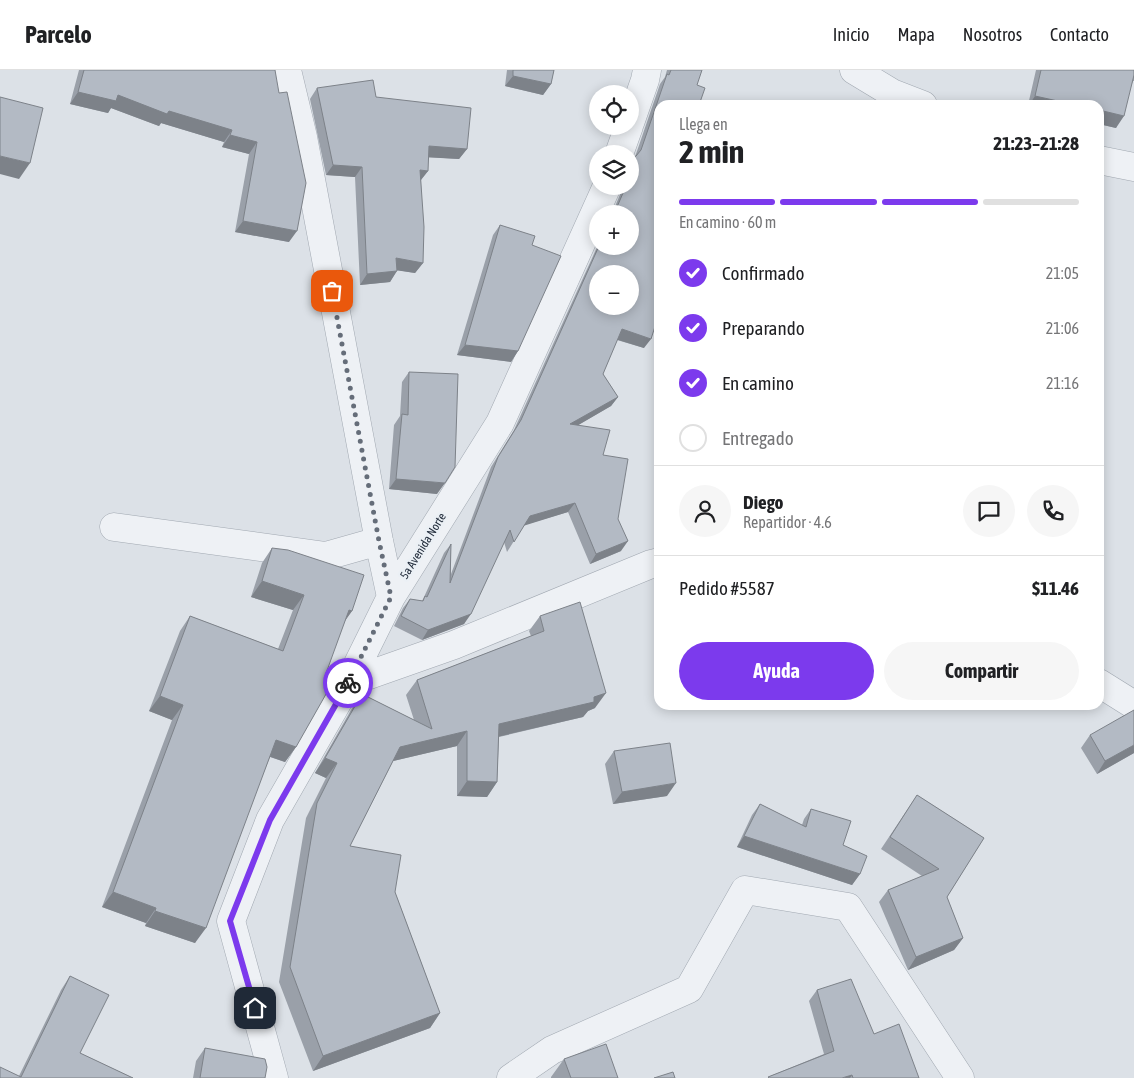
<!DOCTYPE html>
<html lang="es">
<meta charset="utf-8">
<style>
body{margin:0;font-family:"Asap Condensed",sans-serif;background:#f6f6f6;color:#202124;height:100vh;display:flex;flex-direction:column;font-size:19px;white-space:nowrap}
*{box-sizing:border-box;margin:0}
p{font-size:16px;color:#757577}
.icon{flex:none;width:28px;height:28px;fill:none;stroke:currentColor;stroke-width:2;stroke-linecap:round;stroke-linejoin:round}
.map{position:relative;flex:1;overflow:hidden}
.drawer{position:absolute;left:654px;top:30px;width:450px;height:610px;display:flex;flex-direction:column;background:#fff;border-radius:15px;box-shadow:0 2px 12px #0003}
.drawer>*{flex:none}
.fabs{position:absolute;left:589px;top:15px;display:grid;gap:10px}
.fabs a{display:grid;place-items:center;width:50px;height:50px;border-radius:50%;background:#fff;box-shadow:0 2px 12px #0003;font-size:25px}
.pin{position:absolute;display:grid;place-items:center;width:42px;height:42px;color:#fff;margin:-21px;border-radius:10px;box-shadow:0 2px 8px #0006}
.courier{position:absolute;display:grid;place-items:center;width:50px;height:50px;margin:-25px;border:4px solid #7c3aed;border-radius:50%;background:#fff;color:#222;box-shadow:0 1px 6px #0007}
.overview em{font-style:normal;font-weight:700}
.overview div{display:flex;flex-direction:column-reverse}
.overview{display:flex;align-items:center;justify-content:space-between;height:85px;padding:0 25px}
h1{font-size:32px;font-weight:700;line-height:38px}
.bar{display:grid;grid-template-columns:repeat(4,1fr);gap:8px 5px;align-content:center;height:60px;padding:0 25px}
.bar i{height:6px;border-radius:4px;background:#e0e0e0}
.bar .selected{background:#7c3aed}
.bar p{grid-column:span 4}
.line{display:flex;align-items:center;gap:12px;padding:0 25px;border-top:1px solid #e0e0e0}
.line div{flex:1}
.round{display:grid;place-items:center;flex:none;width:52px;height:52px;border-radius:26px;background:#f6f6f6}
ol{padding:0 25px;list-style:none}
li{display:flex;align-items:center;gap:15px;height:55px}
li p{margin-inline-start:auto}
li .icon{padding:5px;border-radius:50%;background:#7c3aed;color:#fff;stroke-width:4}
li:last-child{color:#757577}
li i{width:28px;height:28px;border:2px solid #e0e0e0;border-radius:50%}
.primary-button{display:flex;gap:10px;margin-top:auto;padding:10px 25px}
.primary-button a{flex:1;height:58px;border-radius:30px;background:#7c3aed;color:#fff;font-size:20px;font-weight:700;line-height:58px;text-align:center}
.primary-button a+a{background:#f6f6f6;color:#202124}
header{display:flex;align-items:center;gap:30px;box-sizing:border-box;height:70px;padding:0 25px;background:#fff;border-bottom:1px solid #e0e0e0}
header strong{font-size:24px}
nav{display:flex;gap:28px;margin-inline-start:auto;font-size:18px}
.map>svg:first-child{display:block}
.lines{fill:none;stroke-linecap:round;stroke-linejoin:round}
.street-casing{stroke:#a1a8b1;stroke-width:29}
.street{stroke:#eef1f5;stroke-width:28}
.wall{fill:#9aa0a9}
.shaded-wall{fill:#7d8289}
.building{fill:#b3bac4;stroke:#7d8289;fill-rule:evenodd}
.done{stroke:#656d79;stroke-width:5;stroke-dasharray:0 9}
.route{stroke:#7c3aed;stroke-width:6}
.labels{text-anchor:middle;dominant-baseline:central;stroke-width:5;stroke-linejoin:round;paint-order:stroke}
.street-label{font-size:12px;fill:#252f3e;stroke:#ebf0f5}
</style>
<header>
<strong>Parcelo</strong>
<nav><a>Inicio</a><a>Mapa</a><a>Nosotros</a><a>Contacto</a></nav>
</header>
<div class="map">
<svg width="1134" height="1008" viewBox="0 0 1134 1008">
<rect width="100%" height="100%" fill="#dce1e7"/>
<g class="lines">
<defs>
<path id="street" d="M 287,0 L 303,67 L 379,471 L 391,527
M 854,0 L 892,23 L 923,35
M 630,53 L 645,10 L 647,0
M 619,84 L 629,56
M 1099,90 L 1134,97
M 114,457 L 326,486 L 379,471
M 349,612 L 454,575 L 651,494 L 659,492
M 1099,613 L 1134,635
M 274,1008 L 231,851 L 270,750 L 349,612 L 391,527 L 500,353 L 607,116
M 511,1008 L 552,980 L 689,919 L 745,820 L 848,837 L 960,1008"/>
</defs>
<use href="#street" class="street-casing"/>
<use href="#street" class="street"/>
</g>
<path class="wall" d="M 79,0 L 275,0 L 289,172 L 235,162 L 249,84 L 222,77 L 224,72 L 161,53 L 159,56 L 111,38 L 108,43 L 70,34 Z
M 507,0 L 554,0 L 551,14 L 543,25 L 505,16 Z
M 667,0 L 702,0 L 659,35 L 644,278 L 617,270 L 603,304 L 618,327 L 611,336 L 578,355 L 603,385 L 618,449 L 621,481 L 590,494 L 568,442 L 524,455 L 507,482 L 504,472 L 464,554 L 422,570 L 394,556 L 403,538 L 410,529 L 422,531 L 424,527 L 444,483 L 451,474 L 451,504 L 491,397 L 514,360 L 598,175 L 598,176 L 630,176 L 630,144 L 612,144 L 621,122 L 622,116 L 630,116 L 635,87 L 660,14 L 665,7 Z
M 1036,0 L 1134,0 L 1134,11 L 1133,11 L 1116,58 L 1099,54 L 1099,35 L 1028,35 Z
M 317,18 L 376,27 L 467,79 L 459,89 L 428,87 L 428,101 L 421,110 L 423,193 L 415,203 L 397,200 L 390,212 L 360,215 L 355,107 L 326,105 L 310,29 Z
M 500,155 L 532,175 L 518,281 L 511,292 L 457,285 L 493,165 Z
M 409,302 L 437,424 L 389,419 L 394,355 L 400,346 L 402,312 Z
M 272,478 L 352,541 L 345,551 L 296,677 L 285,692 L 270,687 L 195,873 L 145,856 L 146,853 L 102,837 L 172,650 L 149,641 L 180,561 L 190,546 L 278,579 L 293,540 L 251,527 L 262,493 Z
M 540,546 L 595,638 L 588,641 L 583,647 L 499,667 L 497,712 L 487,727 L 457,726 L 457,676 L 393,691 L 350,776 L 395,822 L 440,943 L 430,958 L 313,1001 L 279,912 L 306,748 L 326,708 L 315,703 L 351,640 L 362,624 L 414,650 L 406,625 L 417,610 L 531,566 L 529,561 Z
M 1090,665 L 1134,683 L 1097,704 L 1081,678 Z
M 614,681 L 667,726 L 613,734 L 605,694 Z
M 917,725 L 984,768 L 947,827 L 963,868 L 954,880 L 908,900 L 879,832 L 888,820 L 922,806 L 881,779 Z
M 760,734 L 802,755 L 804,749 L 811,739 L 843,775 L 860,804 L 852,815 L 737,777 L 752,745 Z
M 70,906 L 80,983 L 133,1008 L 0,1008 L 19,1006 L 61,920 Z
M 817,920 L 874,964 L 919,1008 L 768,1008 L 768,1007 L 824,984 L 809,931 Z
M 205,978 L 265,1008 L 193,1008 L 196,991 Z
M 564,989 L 618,1008 L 551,1008 L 551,1007 Z"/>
<path class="shaded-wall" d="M 513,6 L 551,14 L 543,25 L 505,16 Z
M 78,22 L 118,25 L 232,60 L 224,72 L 161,53 L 159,56 L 111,38 L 108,43 L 70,34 Z
M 1035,26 L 1076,35 L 1029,35 Z
M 1099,40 L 1124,46 L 1116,58 L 1099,54 Z
M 230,65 L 257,72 L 249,84 L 222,77 Z
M 429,76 L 467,79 L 459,89 L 422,87 Z
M 0,86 L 30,93 L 19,109 L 0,104 Z
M 333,95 L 362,97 L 355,107 L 326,105 Z
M 420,100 L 428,101 L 420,111 Z
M 243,151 L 297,161 L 289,172 L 235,162 Z
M 396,188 L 423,193 L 415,203 L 388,199 Z
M 397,201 L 390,212 L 360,215 L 367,204 Z
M 622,259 L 651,269 L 644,278 L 615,269 Z
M 465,275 L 518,281 L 511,292 L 457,285 Z
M 618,327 L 611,336 L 563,364 L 570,354 Z
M 396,409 L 445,413 L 437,424 L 389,419 Z
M 575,433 L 568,442 L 523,456 L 530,446 Z
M 628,471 L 621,481 L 590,494 L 596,484 Z
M 262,511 L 304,525 L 293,540 L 251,527 Z
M 349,540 L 352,541 L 341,556 Z
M 471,544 L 464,554 L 422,570 L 428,560 Z
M 606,623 L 595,638 L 588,641 L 583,647 L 488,669 L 499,654 Z
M 160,626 L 183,635 L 172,650 L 149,641 Z
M 467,661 L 457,676 L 389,692 L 400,677 Z
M 276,670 L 296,677 L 285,692 L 265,685 Z
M 1134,675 L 1134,683 L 1097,704 L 1105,691 Z
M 325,688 L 337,693 L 326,708 L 315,703 Z
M 467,711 L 497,712 L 487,727 L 457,726 Z
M 676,713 L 667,726 L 613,734 L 622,722 Z
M 744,766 L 860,804 L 852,815 L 737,777 Z
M 113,822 L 156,838 L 146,853 L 102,837 Z
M 155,841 L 206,858 L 195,873 L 145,856 Z
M 963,868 L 954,880 L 908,900 L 916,887 Z
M 440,943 L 430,958 L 313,1001 L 323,986 Z
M 852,1005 L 850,1008 L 842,1008 Z"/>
<path class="building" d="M 84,0 L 275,0 L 279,23 L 287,22 L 306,113 L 297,161 L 243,151 L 257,72 L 230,65 L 232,60 L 169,41 L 167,44 L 118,25 L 116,31 L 78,22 Z
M 513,0 L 554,0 L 551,14 L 513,6 Z
M 671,0 L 702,0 L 697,15 L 705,18 L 699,35 L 659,35 L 659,244 L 651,269 L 622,259 L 603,304 L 618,327 L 570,354 L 610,360 L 603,385 L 628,389 L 618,449 L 628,471 L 596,484 L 575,433 L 530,446 L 514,472 L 510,460 L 471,544 L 428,560 L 401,546 L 410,529 L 423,531 L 425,526 L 427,527 L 451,474 L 450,513 L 498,387 L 521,350 L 599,176 L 630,176 L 630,144 L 614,144 L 626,116 L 630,116 L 630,89 L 636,86 L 641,80 L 667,4 L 669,5 ZM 598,204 L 630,204 L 630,236 L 598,236 Z
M 1041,0 L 1134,0 L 1134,5 L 1124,46 L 1099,40 L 1099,35 L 1076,35 L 1035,26 Z
M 373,10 L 376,27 L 471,38 L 467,79 L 429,76 L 428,101 L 420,100 L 424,157 L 423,193 L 396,188 L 397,201 L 367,204 L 362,97 L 333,95 L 317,18 Z
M 0,27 L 43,38 L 30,93 L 0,86 Z
M 500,155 L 535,166 L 532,175 L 561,186 L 518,281 L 465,275 Z
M 409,302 L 458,304 L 455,397 L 445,413 L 396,409 L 402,344 L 408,345 Z
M 272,478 L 288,480 L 364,505 L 352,541 L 349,540 L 325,606 L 334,610 L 296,677 L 276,670 L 206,858 L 155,841 L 156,838 L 113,822 L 183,635 L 160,626 L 190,546 L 283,581 L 304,525 L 262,511 Z
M 580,532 L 606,623 L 594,627 L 594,632 L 499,654 L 497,712 L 467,711 L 467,661 L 400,677 L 350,776 L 401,785 L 395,822 L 440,943 L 323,986 L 290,897 L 317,733 L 337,693 L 325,688 L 362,624 L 432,659 L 417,610 L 544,561 L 540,546 Z
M 1134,640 L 1134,675 L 1105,691 L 1090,665 Z
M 670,673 L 676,713 L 622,722 L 614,681 Z
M 917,725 L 984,768 L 947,827 L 963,868 L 916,887 L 888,820 L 939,799 L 890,767 Z
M 760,734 L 806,757 L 811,739 L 851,751 L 843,775 L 867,786 L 860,804 L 744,766 Z
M 70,906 L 109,925 L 80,983 L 133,1008 L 0,1008 L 0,997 L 21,1007 Z
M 851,909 L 874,964 L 899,954 L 919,1008 L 853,1008 L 852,1005 L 842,1008 L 769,1008 L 768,1007 L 834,981 L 817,920 Z
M 606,974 L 618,1008 L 571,1008 L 564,989 Z
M 205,978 L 265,989 L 267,997 L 265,1008 L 200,1008 Z
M 673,1002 L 675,1008 L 654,1008 Z"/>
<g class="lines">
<path class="done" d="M 332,221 L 379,471 L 391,527 L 348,613"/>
<path class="route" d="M 255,938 L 230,851 L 270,750 L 348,613"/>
</g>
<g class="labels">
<g class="street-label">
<text transform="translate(423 476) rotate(-58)">5a Avenida Norte</text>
</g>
</g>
</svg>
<div class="fabs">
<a><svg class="icon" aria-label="locate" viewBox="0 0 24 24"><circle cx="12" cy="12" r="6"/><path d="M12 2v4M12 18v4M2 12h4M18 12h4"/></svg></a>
<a><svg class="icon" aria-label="layers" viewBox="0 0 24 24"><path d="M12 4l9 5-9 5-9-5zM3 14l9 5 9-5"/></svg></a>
<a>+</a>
<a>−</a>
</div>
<div class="pin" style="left:332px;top:221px;background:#ea580c"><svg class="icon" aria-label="bag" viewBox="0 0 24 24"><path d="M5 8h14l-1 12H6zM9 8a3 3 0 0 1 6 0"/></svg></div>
<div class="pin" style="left:255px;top:938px;background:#1f2937"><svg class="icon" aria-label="home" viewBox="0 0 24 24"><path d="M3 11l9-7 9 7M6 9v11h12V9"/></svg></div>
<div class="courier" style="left:348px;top:613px"><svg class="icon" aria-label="bike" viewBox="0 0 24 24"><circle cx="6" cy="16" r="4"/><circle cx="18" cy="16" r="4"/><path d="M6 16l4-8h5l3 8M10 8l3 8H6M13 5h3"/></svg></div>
<section class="drawer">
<div class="overview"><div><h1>2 min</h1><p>Llega en</p></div><em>21:23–21:28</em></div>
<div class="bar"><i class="selected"></i><i class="selected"></i><i class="selected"></i><i></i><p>En camino · 60 m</p></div>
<ol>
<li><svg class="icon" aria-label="check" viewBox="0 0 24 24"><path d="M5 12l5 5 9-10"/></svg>Confirmado<p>21:05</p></li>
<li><svg class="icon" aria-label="check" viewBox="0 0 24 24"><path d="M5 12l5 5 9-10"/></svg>Preparando<p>21:06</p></li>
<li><svg class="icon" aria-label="check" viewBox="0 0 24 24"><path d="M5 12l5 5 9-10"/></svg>En camino<p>21:16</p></li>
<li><i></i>Entregado</li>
</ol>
<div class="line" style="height:90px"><a class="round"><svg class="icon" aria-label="person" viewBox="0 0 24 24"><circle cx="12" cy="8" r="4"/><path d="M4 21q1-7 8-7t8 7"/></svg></a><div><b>Diego</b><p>Repartidor · 4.6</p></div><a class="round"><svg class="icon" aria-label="chat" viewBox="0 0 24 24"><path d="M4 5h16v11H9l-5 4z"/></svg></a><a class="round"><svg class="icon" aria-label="phone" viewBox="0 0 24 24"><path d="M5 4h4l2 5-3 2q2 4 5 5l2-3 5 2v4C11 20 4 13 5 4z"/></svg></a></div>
<div class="line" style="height:65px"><div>Pedido #5587</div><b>$11.46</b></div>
<div class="primary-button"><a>Ayuda</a><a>Compartir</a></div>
</section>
</div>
